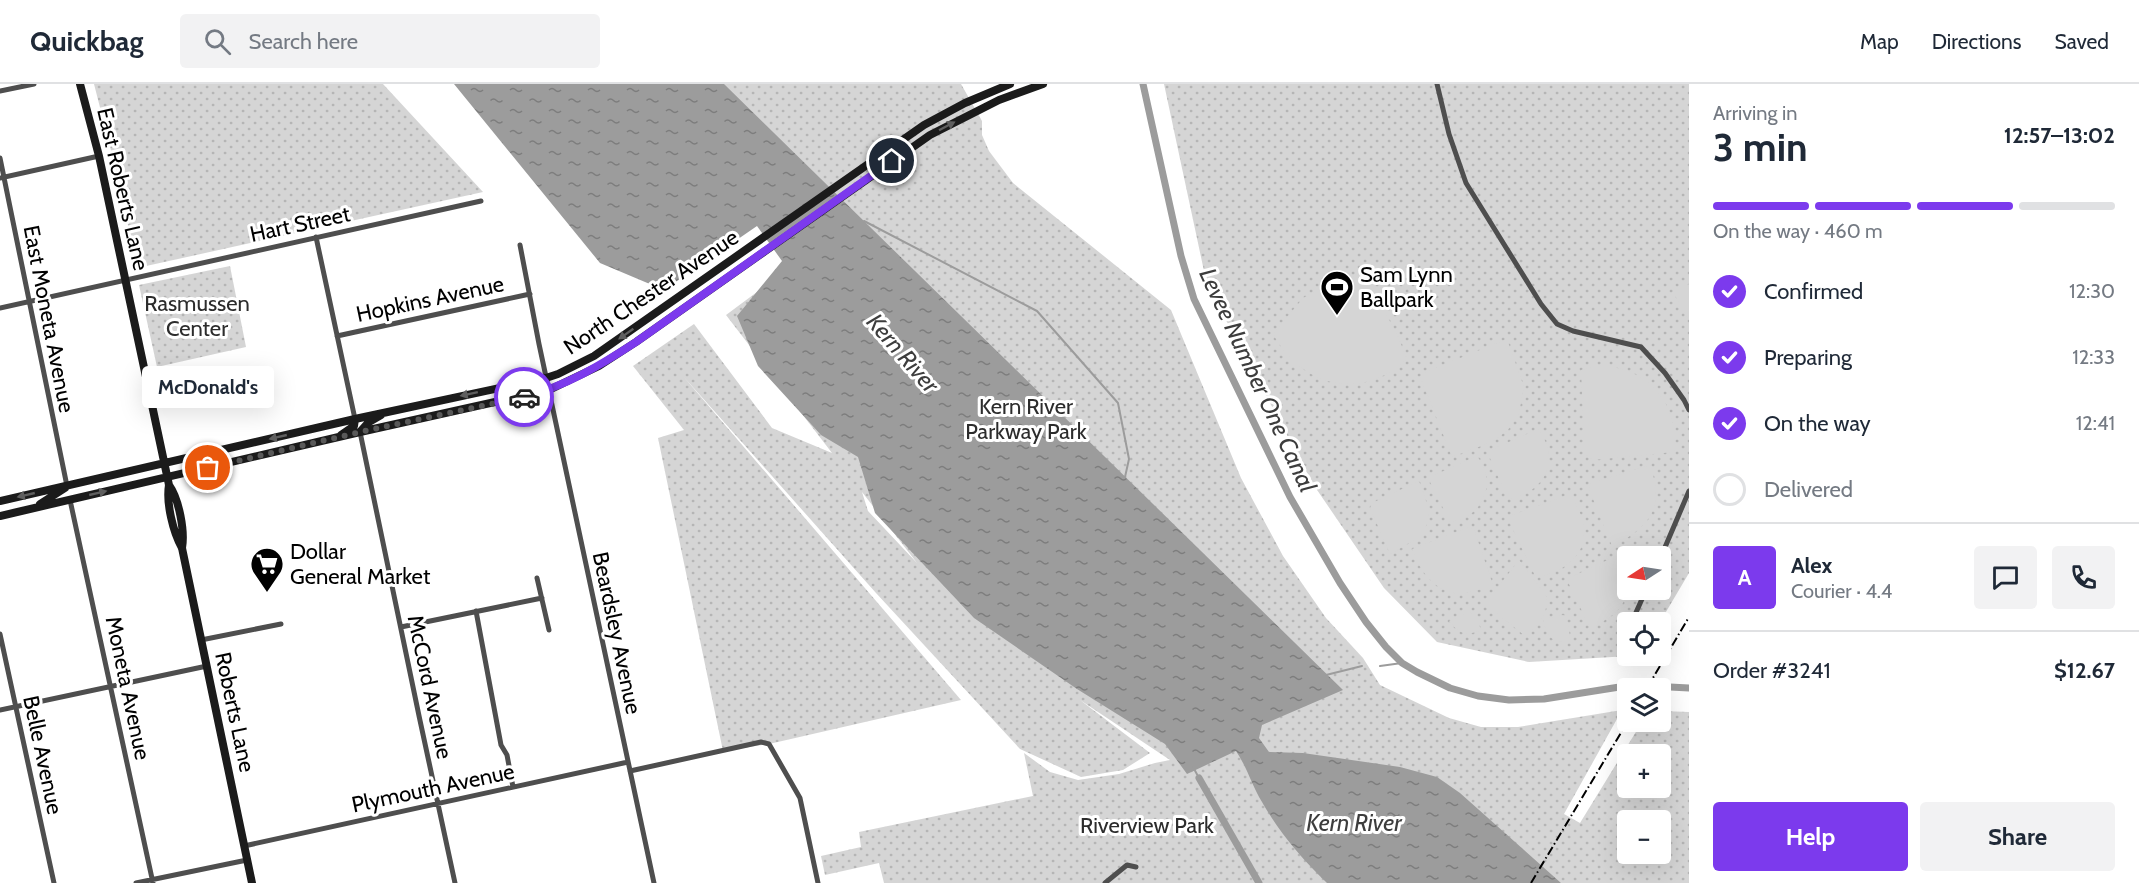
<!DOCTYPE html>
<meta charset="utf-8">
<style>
body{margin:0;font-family:Cabin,sans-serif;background:#f2f2f3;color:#1f2937;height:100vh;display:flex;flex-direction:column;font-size:22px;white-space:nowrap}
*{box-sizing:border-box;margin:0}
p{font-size:20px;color:#747a83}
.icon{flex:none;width:33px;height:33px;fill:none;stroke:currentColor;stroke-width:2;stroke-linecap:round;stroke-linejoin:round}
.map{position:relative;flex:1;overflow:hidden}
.drawer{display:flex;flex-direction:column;background:#fff;width:450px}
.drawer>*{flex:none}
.needle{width:39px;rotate:258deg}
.controls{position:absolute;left:1617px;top:462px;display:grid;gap:12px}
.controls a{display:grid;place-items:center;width:54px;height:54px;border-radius:6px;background:#fff;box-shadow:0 6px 24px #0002;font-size:30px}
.pin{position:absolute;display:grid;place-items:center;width:51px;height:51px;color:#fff;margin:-26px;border:3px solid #fff;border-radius:50%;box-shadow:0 2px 6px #0007}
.courier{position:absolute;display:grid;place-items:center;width:60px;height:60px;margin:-30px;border:4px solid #7c3aed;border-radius:50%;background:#fff;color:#222;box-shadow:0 2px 8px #0007}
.bubble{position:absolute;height:42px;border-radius:6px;background:#fff;box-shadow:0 6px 24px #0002;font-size:20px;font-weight:700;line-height:42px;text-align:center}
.head em{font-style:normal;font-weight:700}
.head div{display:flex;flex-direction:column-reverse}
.head{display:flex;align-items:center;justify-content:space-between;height:102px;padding:0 24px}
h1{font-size:39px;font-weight:700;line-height:45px}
.bar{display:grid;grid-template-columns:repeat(4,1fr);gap:9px 6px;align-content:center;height:72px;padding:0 24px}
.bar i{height:8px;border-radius:4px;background:#e0e1e3}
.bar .on{background:#7c3aed}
.bar p{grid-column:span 4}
.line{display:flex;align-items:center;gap:15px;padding:0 24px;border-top:2px solid #e0e1e3}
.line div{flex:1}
.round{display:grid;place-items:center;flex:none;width:63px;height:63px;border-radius:6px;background:#f2f2f3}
ol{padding:0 24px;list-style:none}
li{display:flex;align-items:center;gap:18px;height:66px}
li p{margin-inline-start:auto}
li .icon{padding:6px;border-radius:50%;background:#7c3aed;color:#fff;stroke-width:4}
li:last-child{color:#747a83}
li i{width:33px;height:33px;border:3px solid #e0e1e3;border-radius:50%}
.cta{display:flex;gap:12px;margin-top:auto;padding:12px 24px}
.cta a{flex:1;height:69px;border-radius:6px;background:#7c3aed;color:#fff;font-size:24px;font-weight:700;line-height:69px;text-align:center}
.cta a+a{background:#f2f2f3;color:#1f2937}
header{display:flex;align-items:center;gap:36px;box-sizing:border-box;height:84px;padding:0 30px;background:#fff;border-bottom:2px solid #e0e1e3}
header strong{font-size:28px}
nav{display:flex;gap:33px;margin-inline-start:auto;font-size:21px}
.search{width:420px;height:54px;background:#f2f2f3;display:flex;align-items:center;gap:15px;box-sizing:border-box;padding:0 21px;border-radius:6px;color:#747a83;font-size:22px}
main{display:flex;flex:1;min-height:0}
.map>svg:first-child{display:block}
.green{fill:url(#green-dots);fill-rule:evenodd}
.pitch{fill:#d5d5d5}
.water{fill:url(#water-ripples)}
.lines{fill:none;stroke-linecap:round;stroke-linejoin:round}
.stream{stroke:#9c9c9c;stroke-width:2}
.canal{stroke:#9c9c9c;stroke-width:7}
.street{stroke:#4e4e4e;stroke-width:5}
.secondary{stroke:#1b1b1b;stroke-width:8}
.rail{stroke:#000;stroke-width:2;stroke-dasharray:9 3 1.5 3;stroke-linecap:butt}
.oneway{fill:#5f5f5f}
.done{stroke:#595959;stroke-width:6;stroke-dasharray:0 10.8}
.route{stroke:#7c3aed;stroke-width:8}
.labels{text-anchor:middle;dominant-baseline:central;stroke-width:6;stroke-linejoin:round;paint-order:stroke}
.street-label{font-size:22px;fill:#000;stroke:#fff}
.poi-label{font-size:22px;fill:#000;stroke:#fff;text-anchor:start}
.park-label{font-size:22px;fill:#2c2c2c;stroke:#fff}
.water-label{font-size:24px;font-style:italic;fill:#3d3d3d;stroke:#fff}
</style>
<header>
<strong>Quickbag</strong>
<div class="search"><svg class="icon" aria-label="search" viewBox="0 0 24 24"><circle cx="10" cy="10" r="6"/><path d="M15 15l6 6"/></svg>Search here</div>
<nav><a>Map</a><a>Directions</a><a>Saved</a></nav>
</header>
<main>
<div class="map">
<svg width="1689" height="799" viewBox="0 0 1689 799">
<defs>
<pattern id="green-dots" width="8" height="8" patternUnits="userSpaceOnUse" patternTransform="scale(1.5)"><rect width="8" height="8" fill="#d5d5d5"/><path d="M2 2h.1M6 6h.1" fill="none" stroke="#b5b5b5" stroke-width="1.8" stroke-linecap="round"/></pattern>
<pattern id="water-ripples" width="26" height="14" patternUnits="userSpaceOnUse" patternTransform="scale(1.5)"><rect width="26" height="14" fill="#9c9c9c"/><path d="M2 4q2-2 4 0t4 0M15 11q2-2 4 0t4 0" fill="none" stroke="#7d7d7d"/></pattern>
</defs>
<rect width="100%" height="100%" fill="#fff"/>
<path class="green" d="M 94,0 L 383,0 L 483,108 L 137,184 L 118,94 Z
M 463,0 L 961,0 L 982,37 L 982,51 L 989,67 L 1013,99 L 1171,226 L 1241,394 L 1283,472 L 1326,534 L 1363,574 L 1380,601 L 1449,634 L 1481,643 L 1518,643 L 1622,626 L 1564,730 L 1580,739 L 1642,638 L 1660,638 L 1661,627 L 1689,628 L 1689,799 L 884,799 L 879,779 L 825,791 L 821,772 L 861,763 L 859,748 L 1033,712 L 1024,669 L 1050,688 L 1078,696 L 1119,690 L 1155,679 L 1170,676 L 1080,616 L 1150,669 L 1123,686 L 1081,693 L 1020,665 L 876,509 L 683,292 L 961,616 L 769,660 L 723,667 L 658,354 L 684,346 L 633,282 L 694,240 L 772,344 L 832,369 L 726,231 L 793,181 L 755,131 ZM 862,408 L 917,479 L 868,427 ZM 1628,670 L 1660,670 L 1660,704 L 1628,704 ZM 1628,736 L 1660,736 L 1660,770 L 1628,770 Z
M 1164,0 L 1689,0 L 1689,489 L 1660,538 L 1628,538 L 1629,572 L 1529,578 L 1437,558 L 1384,504 L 1313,400 L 1219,223 L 1204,187 ZM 1628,472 L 1660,472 L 1660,506 L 1628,506 Z
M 230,182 L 246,263 L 157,283 L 139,201 Z"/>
<path class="pitch" d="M 1345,191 L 1367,196 L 1397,250 L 1407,275 C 1361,318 1302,303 1273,250 L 1303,214 Z
M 1689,200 L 1689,236 L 1674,210 Z
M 1507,255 L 1524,303 L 1519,329 L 1508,346 L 1492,358 L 1452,373 L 1421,295 L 1423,289 Z
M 1596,282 C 1645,280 1681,319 1674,368 L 1593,376 L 1585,370 L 1581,286 Z
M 1538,345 C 1562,376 1544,410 1508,415 L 1489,372 L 1491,366 Z
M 1477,372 C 1498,398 1483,434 1450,438 L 1430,398 L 1432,392 Z
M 1650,381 C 1665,423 1650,444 1612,462 L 1589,405 L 1591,399 Z
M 1419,397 C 1437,441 1430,448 1390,470 L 1370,424 L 1372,419 Z
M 1568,411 C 1576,418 1581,428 1583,440 C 1589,472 1564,487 1536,494 L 1509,437 L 1512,431 Z
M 1469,443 L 1474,445 L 1493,501 C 1484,504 1475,507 1466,509 C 1438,513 1420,488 1412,465 Z
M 1616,472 C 1635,510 1628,527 1590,544 L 1568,498 L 1569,494 Z
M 1519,476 L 1547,513 C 1547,532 1540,541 1525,552 L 1489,523 L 1487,517 Z
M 1470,527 L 1482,546 C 1466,552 1460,551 1449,537 Z
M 1563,531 L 1566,532 L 1571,557 C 1552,560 1547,553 1543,535 Z"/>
<path class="water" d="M 454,0 L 724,0 L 1343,606 L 1262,641 L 1259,654 L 1269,668 L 1303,669 L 1400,683 L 1437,693 L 1460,709 L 1561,799 L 1327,799 C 1302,775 1279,748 1262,718 C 1252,702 1247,683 1236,667 L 1187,690 L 1165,660 L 1077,605 L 974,534 L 875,429 L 858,373 L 821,351 L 758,282 L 737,232 L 782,177 L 757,142 L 664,206 L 600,179 Z"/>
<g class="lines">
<path class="stream" d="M 864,137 L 1037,227 L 1118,319 L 1129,375 L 1125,393
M 1380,582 L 1402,579
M 1326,591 L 1362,582
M 1193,683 L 1199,694"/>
<path class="canal" d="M 1143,0 L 1181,172 L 1194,215 L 1290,413 L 1340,499 L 1366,538 L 1386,563 L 1402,579 L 1417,588 L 1450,604 L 1478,612 L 1509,616 L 1544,615 L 1632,601 L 1689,604
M 1199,694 L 1259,799"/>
<path class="street" d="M 1437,0 L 1449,50 L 1466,99 L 1541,220 L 1557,240 L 1573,247 L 1641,263 L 1665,289 L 1684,316 L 1689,326
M 0,7 L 34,0
M 0,74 L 67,402
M 0,94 L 99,72
M 316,153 L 355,335
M 520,161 L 539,260 L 654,799
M 0,224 L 481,117
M 337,252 L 530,210
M 360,348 C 391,498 422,649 455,799
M 70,416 L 153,799
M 1660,475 L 1689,407
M 537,494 L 549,546
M 476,527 L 501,661 L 507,671 L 513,703
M 1634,533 L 1646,506
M 401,543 L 542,514
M 0,550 L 54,799
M 201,556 L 281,540
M 0,626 L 207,582
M 630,687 L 761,658 L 769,660 L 800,714 L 818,799
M 244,762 L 628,678
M 136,799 L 247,776
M 1105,799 L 1127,781 L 1136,783"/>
<path class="secondary" d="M 80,0 L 99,72 L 169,401 C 166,419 173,448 182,464 L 252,799
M 360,348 L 369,338 L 381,331
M 341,351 L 354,342 L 355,335
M 169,401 C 179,415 185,447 182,464
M 0,417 L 355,335 L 546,294 L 558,290 L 594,272 L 924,41 L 965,19 L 1010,0
M 40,420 L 65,404
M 0,432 L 360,348 L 549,306 L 599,282 L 636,258 L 930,51 L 999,16 L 1043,0"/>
<path class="rail" d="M 1647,604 L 1689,533
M 1531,799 L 1628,637"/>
</g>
<defs><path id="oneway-solid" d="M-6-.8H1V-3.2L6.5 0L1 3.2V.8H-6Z" transform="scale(1.5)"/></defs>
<g class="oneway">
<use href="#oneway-solid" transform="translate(947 42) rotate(-28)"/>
<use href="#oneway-solid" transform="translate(626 250) rotate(145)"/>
<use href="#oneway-solid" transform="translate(469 310) rotate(168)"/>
<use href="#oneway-solid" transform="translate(278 353) rotate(167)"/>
<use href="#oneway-solid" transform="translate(98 409) rotate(-13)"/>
<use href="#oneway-solid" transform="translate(26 411) rotate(167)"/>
</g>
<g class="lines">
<path class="done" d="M 208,384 L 360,348 L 524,313"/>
<path class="route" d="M 524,313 C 566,302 601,281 636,258 L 892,77"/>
</g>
<defs>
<symbol id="stadium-pin" viewBox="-11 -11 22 30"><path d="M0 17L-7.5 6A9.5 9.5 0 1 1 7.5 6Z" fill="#000" stroke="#fff"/><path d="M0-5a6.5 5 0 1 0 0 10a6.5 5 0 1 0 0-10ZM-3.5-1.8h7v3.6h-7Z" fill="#fff"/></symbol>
<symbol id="supermarket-pin" viewBox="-11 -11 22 30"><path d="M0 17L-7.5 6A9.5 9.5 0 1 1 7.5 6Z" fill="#000" stroke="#fff"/><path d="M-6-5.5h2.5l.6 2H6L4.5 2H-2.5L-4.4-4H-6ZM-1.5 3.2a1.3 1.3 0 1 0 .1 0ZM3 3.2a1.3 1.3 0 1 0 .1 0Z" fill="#fff"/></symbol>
</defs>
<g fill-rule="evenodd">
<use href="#stadium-pin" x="1318" y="184" width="38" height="52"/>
<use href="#supermarket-pin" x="248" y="461" width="38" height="52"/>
</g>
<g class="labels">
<g class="street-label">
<text transform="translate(123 105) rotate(77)">East Roberts Lane</text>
<text transform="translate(300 140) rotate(-12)">Hart Street</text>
<text transform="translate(651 208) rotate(-34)">North Chester Avenue</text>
<text transform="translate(430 215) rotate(-12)">Hopkins Avenue</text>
<text transform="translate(49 235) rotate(79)">East Moneta Avenue</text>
<text transform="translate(617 549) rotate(78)">Beardsley Avenue</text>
<text transform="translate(430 603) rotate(78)">McCord Avenue</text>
<text transform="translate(128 604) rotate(78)">Moneta Avenue</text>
<text transform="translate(235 628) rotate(78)">Roberts Lane</text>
<text transform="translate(43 671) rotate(78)">Belle Avenue</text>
<text transform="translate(433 704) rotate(-12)">Plymouth Avenue</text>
</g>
<g class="poi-label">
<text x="1360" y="190">Sam Lynn<tspan x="1360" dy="25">Ballpark</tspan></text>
<text x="290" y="467">Dollar<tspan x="290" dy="25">General Market</tspan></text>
</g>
<g class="park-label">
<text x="197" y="219">Rasmussen<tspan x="197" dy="25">Center</tspan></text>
<text x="1026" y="322">Kern River<tspan x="1026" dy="25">Parkway Park</tspan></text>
<text x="1147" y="741">Riverview Park</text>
</g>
<g class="water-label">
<text transform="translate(903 269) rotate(49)">Kern River</text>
<text transform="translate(1258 296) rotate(65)">Levee Number One Canal</text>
<text x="1354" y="738">Kern River</text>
</g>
</g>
</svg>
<div class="controls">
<a><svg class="needle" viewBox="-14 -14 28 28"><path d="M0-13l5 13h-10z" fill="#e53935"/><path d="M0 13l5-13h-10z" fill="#747a83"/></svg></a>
<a><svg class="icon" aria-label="locate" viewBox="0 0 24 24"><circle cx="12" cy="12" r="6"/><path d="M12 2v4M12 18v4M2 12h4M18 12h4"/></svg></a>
<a><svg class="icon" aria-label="layers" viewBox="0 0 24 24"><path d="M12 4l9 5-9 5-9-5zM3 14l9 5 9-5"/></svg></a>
<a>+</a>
<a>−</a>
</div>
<div class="pin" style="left:208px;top:384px;background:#ea580c"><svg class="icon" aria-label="bag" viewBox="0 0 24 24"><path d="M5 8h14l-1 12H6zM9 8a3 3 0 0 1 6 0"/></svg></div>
<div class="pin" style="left:892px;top:77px;background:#1f2937"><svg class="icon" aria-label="home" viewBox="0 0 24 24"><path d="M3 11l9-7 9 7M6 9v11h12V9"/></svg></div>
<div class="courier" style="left:524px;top:313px"><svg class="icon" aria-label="car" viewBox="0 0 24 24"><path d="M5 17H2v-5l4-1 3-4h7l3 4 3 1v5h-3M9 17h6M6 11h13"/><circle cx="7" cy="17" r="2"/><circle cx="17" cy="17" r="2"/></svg></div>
<div class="bubble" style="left:142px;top:282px;width:132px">McDonald's</div>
</div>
<section class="drawer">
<div class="head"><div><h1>3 min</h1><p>Arriving in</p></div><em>12:57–13:02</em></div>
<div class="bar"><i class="on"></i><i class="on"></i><i class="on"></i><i></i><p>On the way · 460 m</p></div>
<ol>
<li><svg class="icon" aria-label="check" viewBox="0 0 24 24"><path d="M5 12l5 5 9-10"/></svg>Confirmed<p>12:30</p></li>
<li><svg class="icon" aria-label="check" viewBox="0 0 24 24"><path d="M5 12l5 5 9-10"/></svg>Preparing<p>12:33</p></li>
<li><svg class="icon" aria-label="check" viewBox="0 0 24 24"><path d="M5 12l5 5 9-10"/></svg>On the way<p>12:41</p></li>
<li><i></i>Delivered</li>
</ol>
<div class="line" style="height:108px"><b class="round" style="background:#7c3aed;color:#fff">A</b><div><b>Alex</b><p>Courier · 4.4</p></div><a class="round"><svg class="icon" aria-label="chat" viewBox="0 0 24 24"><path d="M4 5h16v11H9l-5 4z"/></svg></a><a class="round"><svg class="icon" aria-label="phone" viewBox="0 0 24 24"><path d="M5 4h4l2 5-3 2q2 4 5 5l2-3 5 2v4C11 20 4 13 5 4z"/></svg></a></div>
<div class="line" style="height:78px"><div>Order #3241</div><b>$12.67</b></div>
<div class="cta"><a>Help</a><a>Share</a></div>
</section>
</main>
